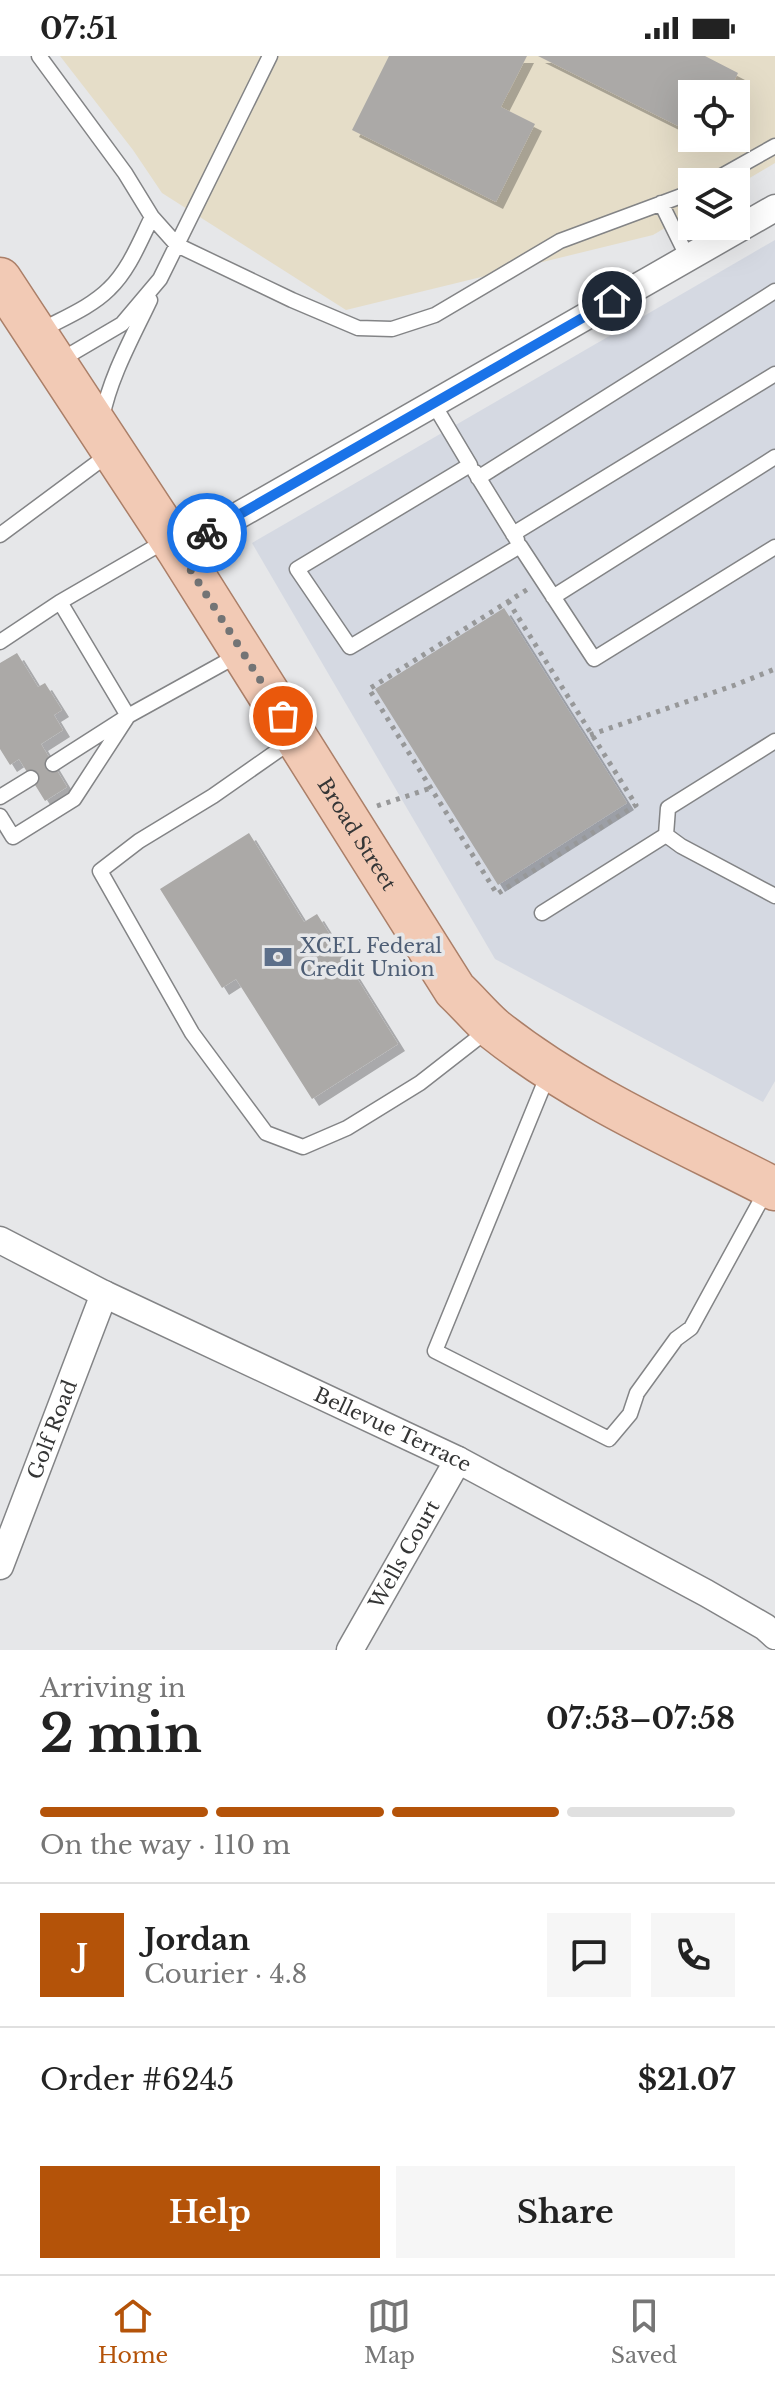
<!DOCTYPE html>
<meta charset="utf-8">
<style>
body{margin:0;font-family:"Libre Baskerville",serif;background:#f6f6f6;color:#222;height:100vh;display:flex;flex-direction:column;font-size:30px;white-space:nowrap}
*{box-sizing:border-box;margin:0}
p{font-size:26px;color:#767676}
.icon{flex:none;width:44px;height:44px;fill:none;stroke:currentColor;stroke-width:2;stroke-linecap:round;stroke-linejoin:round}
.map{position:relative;height:1594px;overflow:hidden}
.details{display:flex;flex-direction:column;background:#fff;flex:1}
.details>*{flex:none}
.fabs{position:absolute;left:678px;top:24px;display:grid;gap:16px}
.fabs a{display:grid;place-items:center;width:72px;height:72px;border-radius:0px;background:#fff;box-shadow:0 8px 32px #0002;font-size:40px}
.pin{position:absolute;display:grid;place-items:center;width:68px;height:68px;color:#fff;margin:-34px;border:4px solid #fff;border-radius:50%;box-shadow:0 2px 8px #0007}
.courier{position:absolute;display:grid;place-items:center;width:80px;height:80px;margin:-40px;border:6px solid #1a73e8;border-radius:50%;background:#fff;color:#222;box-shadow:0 2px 10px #0007}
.head em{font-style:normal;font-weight:800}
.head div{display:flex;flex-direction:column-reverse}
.head{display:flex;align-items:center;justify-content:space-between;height:136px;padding:0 40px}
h1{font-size:52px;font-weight:800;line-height:60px}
.bar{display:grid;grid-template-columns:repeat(4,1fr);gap:12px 8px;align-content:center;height:96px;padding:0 40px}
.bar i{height:10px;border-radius:6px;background:#e0e0e0}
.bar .current{background:#b45309}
.bar p{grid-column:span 4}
.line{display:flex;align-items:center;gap:20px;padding:0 40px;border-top:2px solid #e0e0e0}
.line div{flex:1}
.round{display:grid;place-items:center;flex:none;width:84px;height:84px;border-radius:0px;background:#f6f6f6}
.cta{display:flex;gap:16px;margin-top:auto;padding:16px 40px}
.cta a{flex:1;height:92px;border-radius:0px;background:#b45309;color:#fff;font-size:32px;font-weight:800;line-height:92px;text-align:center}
.cta a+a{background:#f6f6f6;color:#222}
.status{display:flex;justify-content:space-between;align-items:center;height:56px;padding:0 40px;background:#fff;direction:ltr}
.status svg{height:22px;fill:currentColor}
.dock{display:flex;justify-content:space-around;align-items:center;height:112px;border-top:2px solid #e0e0e0;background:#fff;font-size:22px;color:#767676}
.dock a{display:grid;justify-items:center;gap:4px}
.dock .current{color:#b45309}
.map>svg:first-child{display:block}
.built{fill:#d5d9e2}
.industrial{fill:#e5ddc8;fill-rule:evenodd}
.building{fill:#aba9a7;filter:url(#shadow)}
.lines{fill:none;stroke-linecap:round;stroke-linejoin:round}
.service-casing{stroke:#838486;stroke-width:17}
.minor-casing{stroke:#838486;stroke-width:29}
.primary-casing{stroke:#ab7f68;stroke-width:45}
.path{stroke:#979899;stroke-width:5;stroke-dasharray:4 6;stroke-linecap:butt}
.service{stroke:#fff;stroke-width:14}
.minor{stroke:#fff;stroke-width:26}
.primary{stroke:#f2cab5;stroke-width:42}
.done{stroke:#737475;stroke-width:8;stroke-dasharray:0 14.4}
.route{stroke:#1a73e8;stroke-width:10}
.labels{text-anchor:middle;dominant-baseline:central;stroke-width:7;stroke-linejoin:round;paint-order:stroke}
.street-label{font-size:20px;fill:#353636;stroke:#e6e7e9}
.service-label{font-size:20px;fill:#4e5e75;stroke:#e6e7e9;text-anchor:start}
</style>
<div class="status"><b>07:51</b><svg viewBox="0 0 49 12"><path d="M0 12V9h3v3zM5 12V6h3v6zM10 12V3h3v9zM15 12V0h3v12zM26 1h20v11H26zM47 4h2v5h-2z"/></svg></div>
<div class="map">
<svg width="775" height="1594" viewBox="0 0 775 1594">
<defs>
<filter id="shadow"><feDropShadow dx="7" dy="7" stdDeviation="0" flood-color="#0004"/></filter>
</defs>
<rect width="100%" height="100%" fill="#e6e7e9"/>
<path class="built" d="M 775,184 L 775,1025 L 763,1046 L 495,903 L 252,487 Z"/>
<path class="industrial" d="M 60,0 L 775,0 L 775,107 L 736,130 L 736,126 L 692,126 L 692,156 L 653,179 L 346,254 L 162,137 L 133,94 ZM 692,38 L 736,38 L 736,82 L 692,82 Z"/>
<path class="building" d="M 389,0 L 527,0 L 501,51 L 535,68 L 496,146 L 352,74 Z
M 538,0 L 705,0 L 738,17 L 728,38 L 692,38 L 692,77 Z
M 504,552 L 627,747 L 498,829 L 375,633 Z
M 17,597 L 38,631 L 45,627 L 62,654 L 54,659 L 63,674 L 41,688 L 67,731 L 45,745 L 19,703 L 10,709 L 0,693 L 0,607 Z
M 249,777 L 304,866 L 317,858 L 398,988 L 312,1043 L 236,923 L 222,932 L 160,833 Z"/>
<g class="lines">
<defs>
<path id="service" d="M 39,0 L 125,117 L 152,161 L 177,189 L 292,244 L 358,272 L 392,273 L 435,259 L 560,185 L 692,136
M 711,126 L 775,90
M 661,147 L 688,202
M 38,276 C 61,263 90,252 109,233 C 129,214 140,185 152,161
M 59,305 L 122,268 L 160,223 L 270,0
M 433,347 L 470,409 L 297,513 L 350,591 L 520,490 L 594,603 L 775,491
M 102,362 C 110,321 132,282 150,244
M 475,416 L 517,484
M 478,422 L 775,235
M 513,478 L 775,318
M 0,479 L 109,398
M 553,541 L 775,401
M 0,586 L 60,546 L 167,484
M 293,684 L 213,740 L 139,785 L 100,815 L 192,977 L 266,1077 L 303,1091 L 347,1072 L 420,1027 L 488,974
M 53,708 L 128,660 L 60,546
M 0,741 L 31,722
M 0,760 L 13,781 L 74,743 L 128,660 L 240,598
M 666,779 L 681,790 L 775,840
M 542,857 L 666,779 L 668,752 L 775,685
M 549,1016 L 435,1295 L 609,1383 L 630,1358 L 637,1337 L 676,1283 L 691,1272 L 767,1133"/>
<g id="minor">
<path d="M 178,494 L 775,152"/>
<path id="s1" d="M 0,1184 L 104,1238 L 458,1404 L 706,1537 L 765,1571 L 775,1580"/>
<path id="s2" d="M 0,1510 L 104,1238"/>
<path id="s3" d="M 350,1594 L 458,1404"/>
</g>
<g id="primary">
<path id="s4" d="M 0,223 L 178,494 L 455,934 C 468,946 480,961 494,973 C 578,1040 680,1084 775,1133"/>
</g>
</defs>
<use href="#service" class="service-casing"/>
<use href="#minor" class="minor-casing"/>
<use href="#primary" class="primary-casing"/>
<path class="path" d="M 508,545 L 636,749 L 497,838 L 369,633 L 528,533
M 590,679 L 735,629 L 775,613
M 377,750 L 431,732"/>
<use href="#service" class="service"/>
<use href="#minor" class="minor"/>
<use href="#primary" class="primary"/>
</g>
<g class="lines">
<path class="done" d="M 207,477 L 178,494 L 283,660"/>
<path class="route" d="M 207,477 L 612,245"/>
</g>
<defs>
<symbol id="bank-bare" viewBox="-9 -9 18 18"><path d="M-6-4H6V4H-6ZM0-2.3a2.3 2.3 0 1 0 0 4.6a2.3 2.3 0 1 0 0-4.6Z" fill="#5c6f8a" stroke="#e6e7e9" stroke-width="2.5" paint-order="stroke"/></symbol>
</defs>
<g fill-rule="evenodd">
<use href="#bank-bare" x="258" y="881" width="40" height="40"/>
</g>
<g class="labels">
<g class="street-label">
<text stroke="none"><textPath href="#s4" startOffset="660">Broad Street</textPath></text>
<text stroke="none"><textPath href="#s1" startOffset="436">Bellevue Terrace</textPath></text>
<text stroke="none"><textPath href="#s2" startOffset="146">Golf Road</textPath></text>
<text stroke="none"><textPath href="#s3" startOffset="110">Wells Court</textPath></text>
</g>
<g class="service-label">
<text x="300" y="890">XCEL Federal<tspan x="300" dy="23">Credit Union</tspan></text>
</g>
</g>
</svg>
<div class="fabs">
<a><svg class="icon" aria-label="locate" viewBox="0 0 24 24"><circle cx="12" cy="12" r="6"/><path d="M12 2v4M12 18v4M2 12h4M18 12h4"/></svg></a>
<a><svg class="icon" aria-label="layers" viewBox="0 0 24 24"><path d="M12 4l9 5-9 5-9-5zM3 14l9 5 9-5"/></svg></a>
</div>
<div class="pin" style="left:283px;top:660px;background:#ea580c"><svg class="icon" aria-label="bag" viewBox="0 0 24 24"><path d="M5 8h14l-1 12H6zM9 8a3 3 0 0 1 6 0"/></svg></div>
<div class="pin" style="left:612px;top:245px;background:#1f2937"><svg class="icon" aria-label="home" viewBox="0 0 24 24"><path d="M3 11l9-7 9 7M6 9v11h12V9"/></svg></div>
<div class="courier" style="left:207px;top:477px"><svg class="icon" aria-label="bike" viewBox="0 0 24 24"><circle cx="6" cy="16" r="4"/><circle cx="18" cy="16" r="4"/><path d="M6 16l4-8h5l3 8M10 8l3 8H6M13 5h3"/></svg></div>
</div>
<section class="details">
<div class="head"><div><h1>2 min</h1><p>Arriving in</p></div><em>07:53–07:58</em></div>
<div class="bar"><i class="current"></i><i class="current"></i><i class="current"></i><i></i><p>On the way · 110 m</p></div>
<div class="line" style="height:144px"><b class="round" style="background:#b45309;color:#fff">J</b><div><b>Jordan</b><p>Courier · 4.8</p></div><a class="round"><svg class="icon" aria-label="chat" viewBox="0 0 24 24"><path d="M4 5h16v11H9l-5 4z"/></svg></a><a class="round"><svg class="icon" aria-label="phone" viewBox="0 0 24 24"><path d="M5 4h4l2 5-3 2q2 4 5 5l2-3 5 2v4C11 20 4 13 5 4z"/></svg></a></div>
<div class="line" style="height:104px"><div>Order #6245</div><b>$21.07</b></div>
<div class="cta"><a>Help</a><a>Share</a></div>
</section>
<nav class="dock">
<a class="current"><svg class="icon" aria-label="home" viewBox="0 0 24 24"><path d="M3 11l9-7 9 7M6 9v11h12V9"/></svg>Home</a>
<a><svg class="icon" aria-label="map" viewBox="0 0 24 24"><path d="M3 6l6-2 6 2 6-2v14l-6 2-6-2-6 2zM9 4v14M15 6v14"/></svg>Map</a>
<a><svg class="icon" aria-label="saved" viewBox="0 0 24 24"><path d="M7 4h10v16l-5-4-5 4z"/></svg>Saved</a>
</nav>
